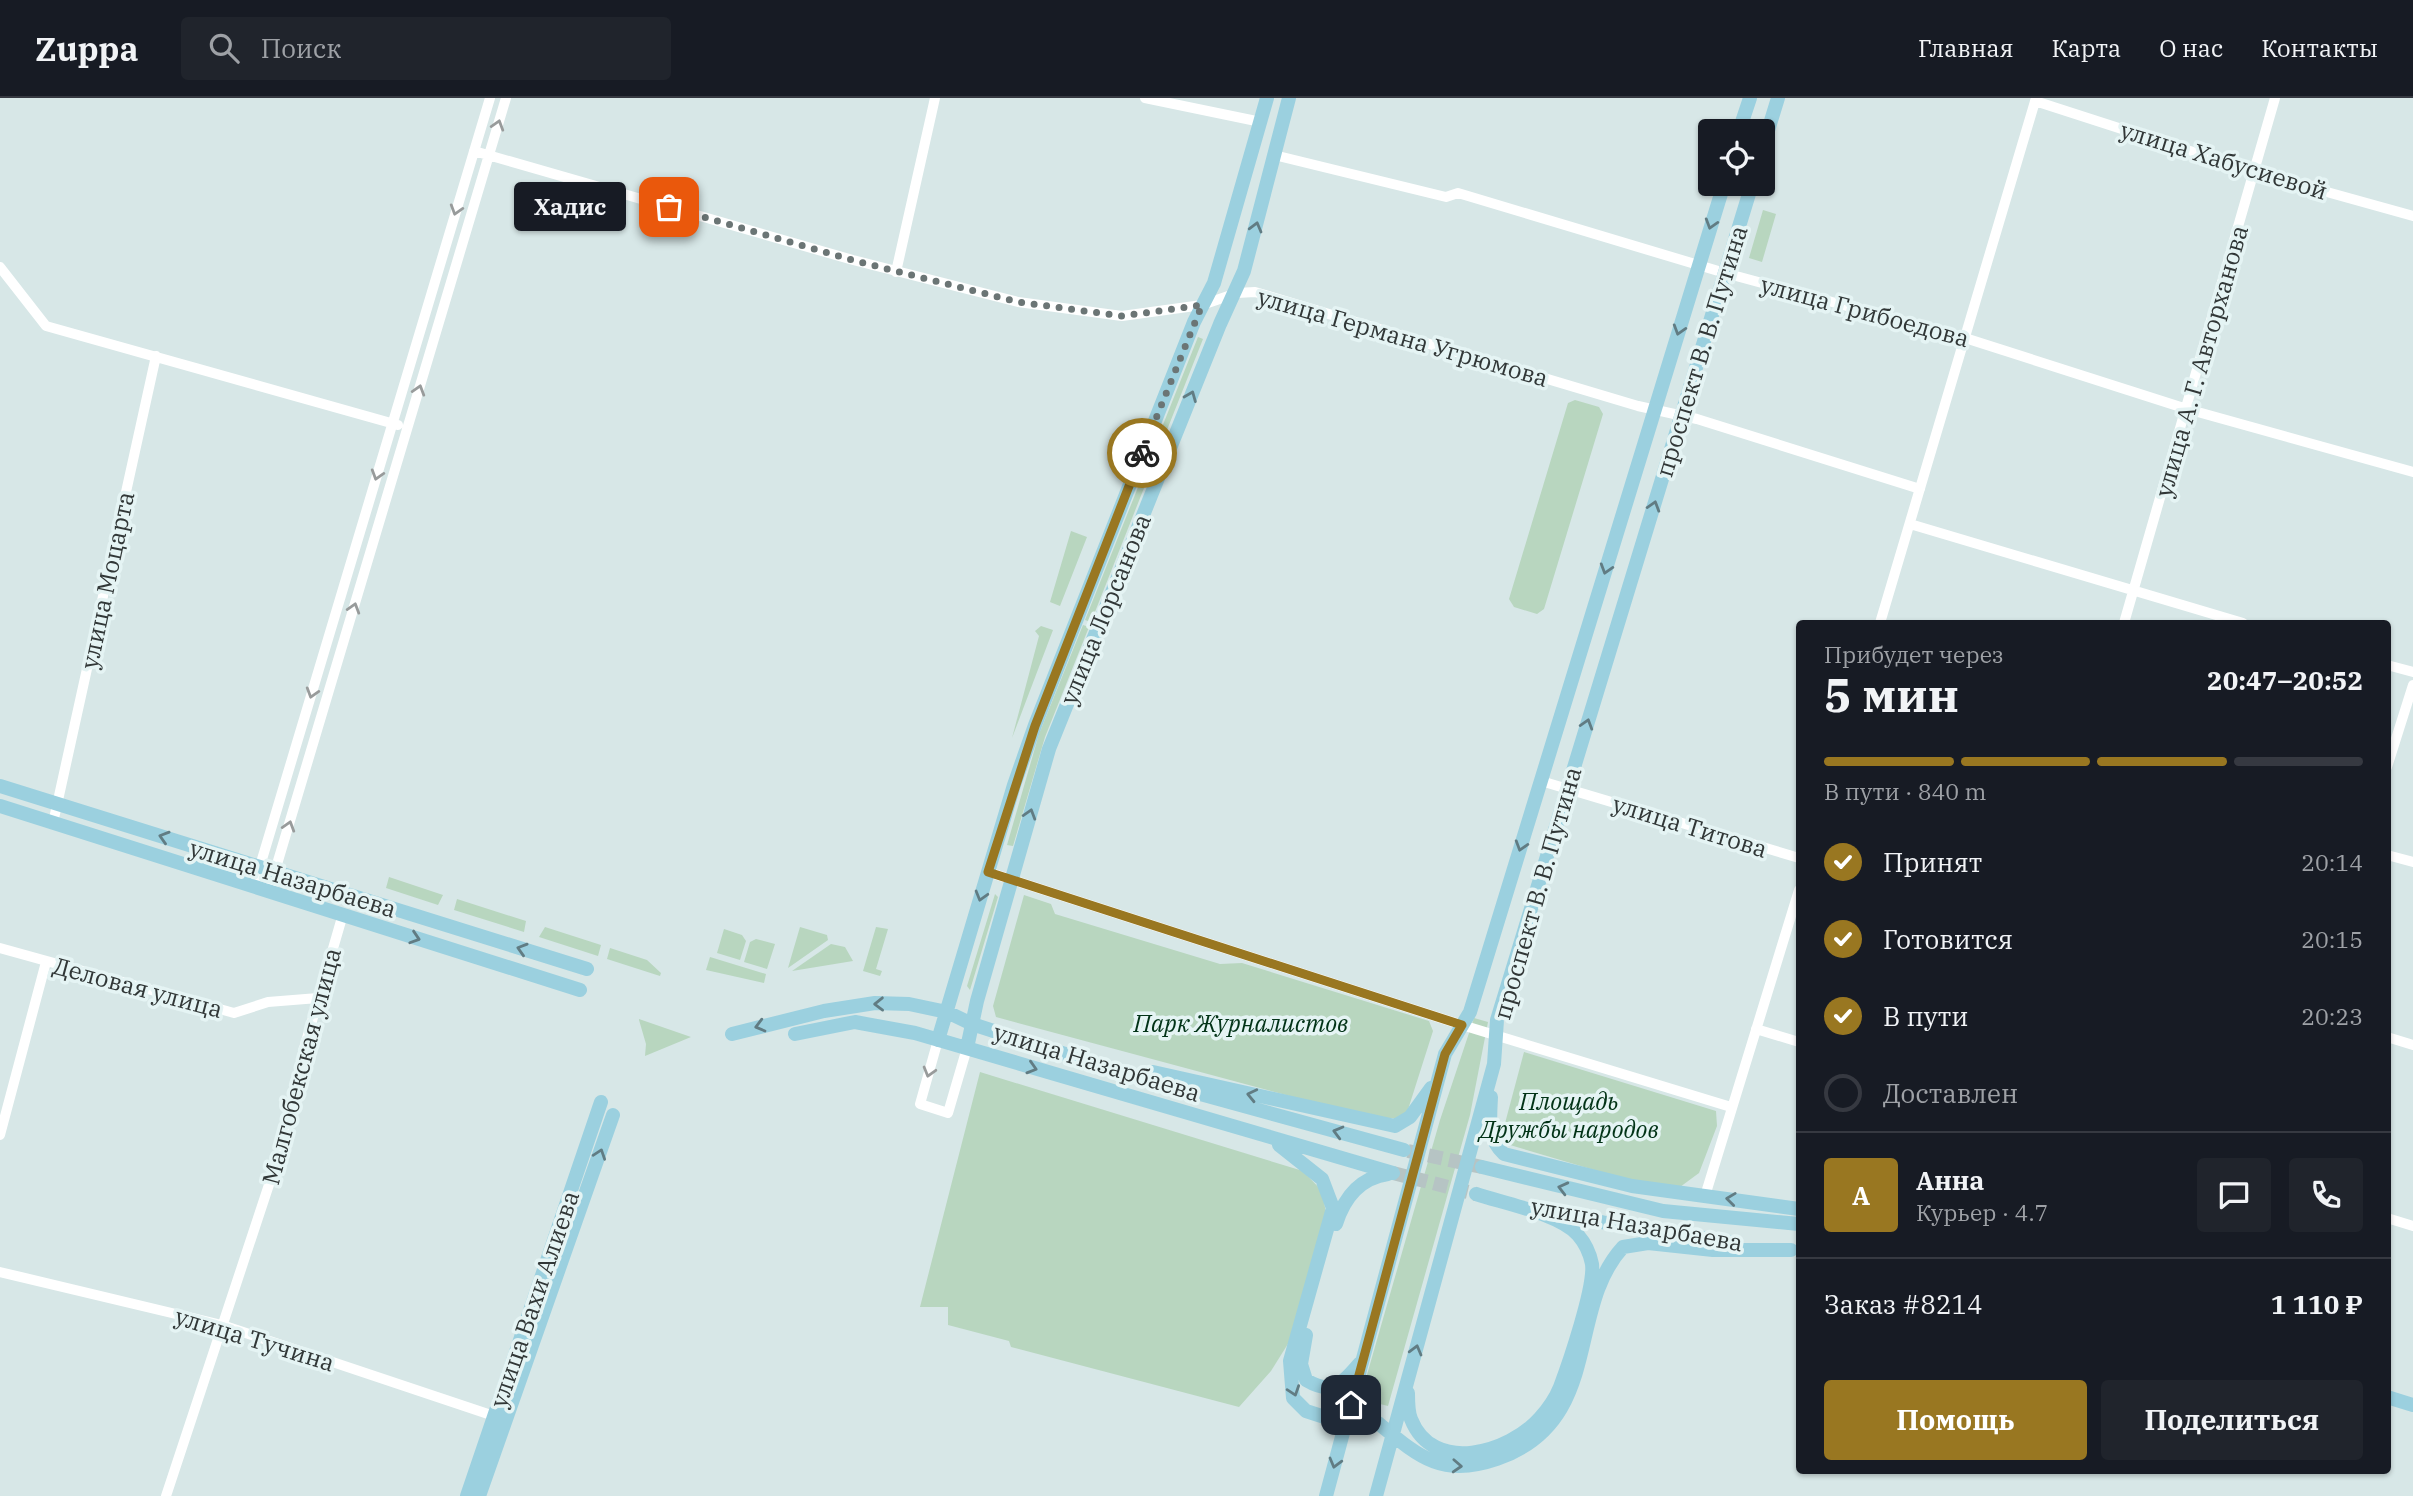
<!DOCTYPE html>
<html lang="ru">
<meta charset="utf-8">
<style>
body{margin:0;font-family:"IBM Plex Serif",serif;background:#20242c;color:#f1f3f6;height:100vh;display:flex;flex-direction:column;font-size:26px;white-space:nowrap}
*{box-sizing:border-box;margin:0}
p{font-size:23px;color:#9ea1a6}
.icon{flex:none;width:38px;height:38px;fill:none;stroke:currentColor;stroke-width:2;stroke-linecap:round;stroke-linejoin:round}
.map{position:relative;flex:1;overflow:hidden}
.panel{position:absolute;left:1796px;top:522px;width:595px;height:854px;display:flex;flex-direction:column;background:#171b24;border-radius:7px;box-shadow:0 2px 5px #0004}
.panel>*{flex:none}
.controls{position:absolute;left:1698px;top:21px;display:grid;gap:14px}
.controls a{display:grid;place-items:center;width:77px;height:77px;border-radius:7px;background:#171b24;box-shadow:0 2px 5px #0004;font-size:35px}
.pin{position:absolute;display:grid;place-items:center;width:60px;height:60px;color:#fff;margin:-30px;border-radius:14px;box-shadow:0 4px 10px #0006}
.courier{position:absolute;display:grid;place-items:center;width:70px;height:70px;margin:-35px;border:5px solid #997721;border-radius:50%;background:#fff;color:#222;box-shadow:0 2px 9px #0007}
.bubble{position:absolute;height:49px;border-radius:7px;background:#171b24;box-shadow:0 2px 5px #0004;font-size:23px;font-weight:700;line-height:49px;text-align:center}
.summary em{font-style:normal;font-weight:700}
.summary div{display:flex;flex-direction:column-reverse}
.summary{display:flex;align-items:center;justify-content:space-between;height:119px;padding:0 28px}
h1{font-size:46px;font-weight:700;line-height:52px}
.bar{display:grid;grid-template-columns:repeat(4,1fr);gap:10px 7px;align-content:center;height:84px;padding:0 28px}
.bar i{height:9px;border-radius:5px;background:#363941}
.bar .current{background:#997721}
.bar p{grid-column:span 4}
.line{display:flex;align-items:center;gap:18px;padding:0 28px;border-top:2px solid #363941}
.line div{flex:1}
.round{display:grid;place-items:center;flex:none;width:74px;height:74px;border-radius:7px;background:#20242c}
ol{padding:0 28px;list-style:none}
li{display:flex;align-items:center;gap:21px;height:77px}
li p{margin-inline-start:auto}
li .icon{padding:7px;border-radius:50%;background:#997721;color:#fff;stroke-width:4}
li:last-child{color:#9ea1a6}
li i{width:38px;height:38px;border:4px solid #363941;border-radius:50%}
.button{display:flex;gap:14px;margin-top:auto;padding:14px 28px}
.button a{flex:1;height:80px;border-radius:7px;background:#997721;color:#fff;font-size:28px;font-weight:700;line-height:80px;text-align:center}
.button a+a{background:#20242c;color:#f1f3f6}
header{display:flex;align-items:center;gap:42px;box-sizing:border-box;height:98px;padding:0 35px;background:#171b24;border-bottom:2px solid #363941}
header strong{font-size:33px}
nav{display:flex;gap:38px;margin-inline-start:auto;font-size:24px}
.search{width:490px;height:63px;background:#20242c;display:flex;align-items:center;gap:18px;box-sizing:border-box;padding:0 24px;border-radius:7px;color:#9ea1a6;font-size:26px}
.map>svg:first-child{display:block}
.green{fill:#b8d6bf}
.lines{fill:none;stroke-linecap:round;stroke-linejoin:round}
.major-tunnel{stroke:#b6c4c4;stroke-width:14;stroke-dasharray:14 7;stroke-linecap:butt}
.minor{stroke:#fff;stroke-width:10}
.major{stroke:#9bd0df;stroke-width:14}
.oneway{stroke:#989b9b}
.oneway2{stroke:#617c83}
.done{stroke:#6b7575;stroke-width:7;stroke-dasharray:0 12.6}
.route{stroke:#997721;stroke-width:9}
.labels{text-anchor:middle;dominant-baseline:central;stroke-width:7;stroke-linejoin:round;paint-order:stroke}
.street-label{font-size:24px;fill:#313737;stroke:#e5f4f4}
.park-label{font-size:24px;font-style:italic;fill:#023317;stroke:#e5f4f4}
</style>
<header>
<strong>Zuppa</strong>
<div class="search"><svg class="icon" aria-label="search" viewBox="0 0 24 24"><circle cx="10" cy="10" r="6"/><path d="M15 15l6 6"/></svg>Поиск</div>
<nav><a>Главная</a><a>Карта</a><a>О нас</a><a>Контакты</a></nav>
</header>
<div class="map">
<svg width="2413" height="1398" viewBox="0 0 2413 1398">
<rect width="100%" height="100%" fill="#d7e7e7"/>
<path class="green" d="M 1763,112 L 1776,116 L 1762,164 L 1749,160 Z
M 1198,239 L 1203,241 L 1091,524 L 1085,522 Z
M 1575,302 L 1599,309 L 1603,316 L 1544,511 L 1537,516 L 1514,509 L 1509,501 L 1568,305 Z
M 1071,433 L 1087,439 L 1060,508 L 1050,504 Z
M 1083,527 L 1089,529 L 1045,639 L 1013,748 L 1007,747 L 1039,636 Z
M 1041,528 L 1053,532 L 1012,640 L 1039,538 L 1035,533 Z
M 389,779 L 443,797 L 438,807 L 386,790 Z
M 995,796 L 998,799 L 970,892 L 967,888 Z
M 1024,797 L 1051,806 L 1055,816 L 1220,866 L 1242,865 L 1429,923 L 1433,933 L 1405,1021 L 1368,1019 L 996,919 L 993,908 Z
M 457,801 L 526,823 L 524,834 L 454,812 Z
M 545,829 L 601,847 L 598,858 L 539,839 Z
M 800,829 L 827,837 L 828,842 L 788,870 Z
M 876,829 L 888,831 L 876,871 L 882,873 L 880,878 L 863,873 Z
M 724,831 L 742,837 L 746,843 L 740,862 L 717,855 Z
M 756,841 L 775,846 L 767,871 L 744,864 L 750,844 Z
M 831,846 L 845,849 L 853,863 L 792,873 Z
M 610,850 L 647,862 L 661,875 L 660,878 L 607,861 Z
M 710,859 L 766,876 L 764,885 L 706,872 Z
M 1474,920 L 1488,924 L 1470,1017 L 1388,1308 L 1360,1301 L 1440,1022 Z
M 639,922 L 639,921 L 691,939 L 645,958 L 646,946 Z
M 1524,954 L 1716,1013 L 1717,1028 L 1699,1075 L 1680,1089 L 1628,1082 L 1500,1044 Z
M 980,974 L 1303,1073 L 1322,1093 L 1326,1115 L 1291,1241 L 1271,1273 L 1239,1309 L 1011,1249 L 1009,1243 L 948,1227 L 948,1209 L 920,1209 Z"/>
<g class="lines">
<path class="major-tunnel" d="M 1408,1053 L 1482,1069
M 1393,1075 L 1476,1096"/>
<path class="minor" d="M 1145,0 L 1261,24
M 2035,3 L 2255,74 L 2413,118
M 474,53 L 853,162 L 1018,204 L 1122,218 L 1202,207 L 1237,195 L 1255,194 L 1638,308 L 1697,321 L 1920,391
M 1274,57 L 1446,99 L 1458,95 L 1725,175 L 1965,240 L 2187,311 L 2413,374
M 0,169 L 46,228 L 398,327
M 896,174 L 935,0
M 1910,426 L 2243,525
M 1880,525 L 2036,0
M 2124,525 L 2275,0
M 2387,567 L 2413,574
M 2387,669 L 2413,587
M 1541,683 L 1799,760
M 53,725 L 156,258
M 2387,757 L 2413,764
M 988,774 L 1462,927 L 1731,1009
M 254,788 L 490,0
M 269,793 L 506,0
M 0,850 L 234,915 L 268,904 L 318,900
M 1756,931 L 1799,944
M 2387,939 L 2413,947
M 938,942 L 920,1006 L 948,1015 L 967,950
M 0,1037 L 46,864
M 1705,1098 L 1799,792
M 2387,1120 L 2413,1128
M 0,1174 L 222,1227 L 500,1320
M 166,1398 L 296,1005 L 303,954 L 343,816"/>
<path class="major" d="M 1739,33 L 1750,0
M 1762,52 L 1778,0
M 0,688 L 587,871
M 0,708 L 580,892
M 732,936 L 824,913 L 875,905 L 909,906 L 947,914 L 972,926 L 1124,975 L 1404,1052
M 795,936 L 855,924 L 915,935 L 1393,1075
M 938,942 L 1014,687 L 1035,627 L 1194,224 L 1214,185 L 1267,0
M 967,950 L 977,903 L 1049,651 L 1220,226 L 1244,173 L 1289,0
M 1153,974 L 1395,1028 L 1410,1019 L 1431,990
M 1491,999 C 1490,1022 1487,1040 1504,1056 L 1632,1088 L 1799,1111
M 1279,1047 L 1322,1081 L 1333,1110 L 1290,1263 L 1293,1300 L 1306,1313 L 1343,1325 L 1365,1321
M 1482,1069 L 1663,1113 L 1799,1126
M 1546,1111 L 1610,1126 L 1736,1145
M 1336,1126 C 1344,1100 1360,1080 1388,1076
M 1306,1237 L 1301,1266 L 1306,1282 C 1333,1298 1342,1286 1360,1265
M 1408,1295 C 1408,1303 1408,1314 1411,1321 C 1433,1377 1509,1355 1540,1320 C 1547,1312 1556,1299 1560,1289 C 1569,1265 1595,1189 1592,1166 C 1590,1156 1585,1145 1578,1137 C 1560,1116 1503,1105 1476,1096
M 2387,1299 L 2413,1307
M 1378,1325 C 1419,1359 1442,1380 1497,1361 C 1605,1323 1565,1212 1623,1149 L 1648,1145 L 1713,1152 L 1791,1152
M 467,1398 L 601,1004
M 479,1398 L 613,1017
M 1326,1398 L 1445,956 L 1470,914 L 1724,86
M 1376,1398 L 1494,966 L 1497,922 L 1752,86"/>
</g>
<defs><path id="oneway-chevron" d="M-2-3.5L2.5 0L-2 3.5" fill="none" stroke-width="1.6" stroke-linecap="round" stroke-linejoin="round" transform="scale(1.75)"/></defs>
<g class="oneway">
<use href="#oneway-chevron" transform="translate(498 27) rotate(-73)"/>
<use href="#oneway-chevron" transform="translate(456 112) rotate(107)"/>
<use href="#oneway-chevron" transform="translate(419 292) rotate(-73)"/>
<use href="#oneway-chevron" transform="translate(377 377) rotate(107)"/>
<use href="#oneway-chevron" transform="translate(354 510) rotate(-73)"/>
<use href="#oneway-chevron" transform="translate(312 595) rotate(107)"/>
<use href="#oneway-chevron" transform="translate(289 728) rotate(-73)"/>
<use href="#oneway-chevron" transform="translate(929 974) rotate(106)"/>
</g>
<g class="oneway2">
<use href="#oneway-chevron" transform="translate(1711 126) rotate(107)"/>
<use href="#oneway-chevron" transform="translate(1256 129) rotate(-75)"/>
<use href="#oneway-chevron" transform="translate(1679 232) rotate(107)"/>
<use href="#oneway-chevron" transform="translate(1191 298) rotate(-68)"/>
<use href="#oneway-chevron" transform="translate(1654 408) rotate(-73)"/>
<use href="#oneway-chevron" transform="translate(1606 471) rotate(107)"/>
<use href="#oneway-chevron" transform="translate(1587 626) rotate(-73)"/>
<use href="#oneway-chevron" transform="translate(1030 716) rotate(-73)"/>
<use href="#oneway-chevron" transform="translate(164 739) rotate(-163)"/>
<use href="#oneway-chevron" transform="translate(1521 748) rotate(107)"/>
<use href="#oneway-chevron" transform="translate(981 798) rotate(106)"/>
<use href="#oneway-chevron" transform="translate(415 840) rotate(18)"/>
<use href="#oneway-chevron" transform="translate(522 851) rotate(-163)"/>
<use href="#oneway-chevron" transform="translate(879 906) rotate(179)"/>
<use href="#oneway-chevron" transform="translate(760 928) rotate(165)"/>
<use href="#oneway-chevron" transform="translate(1032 970) rotate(17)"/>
<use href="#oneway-chevron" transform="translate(1252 997) rotate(-167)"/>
<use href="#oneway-chevron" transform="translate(1338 1034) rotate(-165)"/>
<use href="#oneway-chevron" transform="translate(600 1056) rotate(-71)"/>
<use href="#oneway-chevron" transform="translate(1563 1090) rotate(-166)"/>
<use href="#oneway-chevron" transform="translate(1731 1101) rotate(-173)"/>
<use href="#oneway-chevron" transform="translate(1416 1252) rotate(-75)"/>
<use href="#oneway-chevron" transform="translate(1294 1293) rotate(71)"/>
<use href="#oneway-chevron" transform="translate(1335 1365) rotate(105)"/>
<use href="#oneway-chevron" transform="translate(1457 1368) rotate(3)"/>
</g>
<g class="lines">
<path class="done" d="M 669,109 L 852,162 L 1018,204 L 1122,218 L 1202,207 L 1142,355"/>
<path class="route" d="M 1142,355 L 1035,628 L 988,774 L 1462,927 L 1445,956 L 1351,1307"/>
</g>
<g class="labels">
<g class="street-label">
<text transform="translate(2224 62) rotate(17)">улица Хабусиевой</text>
<text transform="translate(1865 213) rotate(15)">улица Грибоедова</text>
<text transform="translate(1403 239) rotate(16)">улица Германа Угрюмова</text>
<text transform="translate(1701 253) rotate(-73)">проспект В. В. Путина</text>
<text transform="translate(2201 263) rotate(-74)">улица А. Г. Авторханова</text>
<text transform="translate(107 482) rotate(-78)">улица Моцарта</text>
<text transform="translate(1105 511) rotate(-68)">улица Лорсанова</text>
<text transform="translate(1690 728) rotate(17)">улица Титова</text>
<text transform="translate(293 780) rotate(17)">улица Назарбаева</text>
<text transform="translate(1537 795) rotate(-74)">проспект В. В. Путина</text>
<text transform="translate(138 889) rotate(15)">Деловая улица</text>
<text transform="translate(1097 964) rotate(17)">улица Назарбаева</text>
<text transform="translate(301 968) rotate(-75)">Малгобекская улица</text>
<text transform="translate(1637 1126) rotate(10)">улица Назарбаева</text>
<text transform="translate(534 1201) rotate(-71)">улица Вахи Алиева</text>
<text transform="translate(255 1241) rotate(17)">улица Тучина</text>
</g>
<g class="park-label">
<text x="1241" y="925">Парк Журналистов</text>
<text x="1569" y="1003">Площадь<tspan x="1569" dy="28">Дружбы народов</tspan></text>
</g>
</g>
</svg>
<div class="controls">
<a><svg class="icon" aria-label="locate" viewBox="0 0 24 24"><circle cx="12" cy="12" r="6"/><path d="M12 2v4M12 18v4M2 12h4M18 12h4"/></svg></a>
</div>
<div class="pin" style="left:669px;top:109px;background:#ea580c"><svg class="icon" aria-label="bag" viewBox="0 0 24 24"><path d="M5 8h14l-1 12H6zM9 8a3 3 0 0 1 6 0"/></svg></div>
<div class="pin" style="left:1351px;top:1307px;background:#1f2937"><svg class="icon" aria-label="home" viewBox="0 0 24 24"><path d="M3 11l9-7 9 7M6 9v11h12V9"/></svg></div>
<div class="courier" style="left:1142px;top:355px"><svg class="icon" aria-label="bike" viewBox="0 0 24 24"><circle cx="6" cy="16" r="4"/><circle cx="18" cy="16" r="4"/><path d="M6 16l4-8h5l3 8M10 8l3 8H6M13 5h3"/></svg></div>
<div class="bubble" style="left:514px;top:84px;width:112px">Хадис</div>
<section class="panel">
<div class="summary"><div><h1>5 мин</h1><p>Прибудет через</p></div><em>20:47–20:52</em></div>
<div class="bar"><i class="current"></i><i class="current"></i><i class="current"></i><i></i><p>В пути · 840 m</p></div>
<ol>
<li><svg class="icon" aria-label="check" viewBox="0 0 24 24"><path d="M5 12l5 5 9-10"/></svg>Принят<p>20:14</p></li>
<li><svg class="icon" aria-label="check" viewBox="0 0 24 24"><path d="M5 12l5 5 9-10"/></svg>Готовится<p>20:15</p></li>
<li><svg class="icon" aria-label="check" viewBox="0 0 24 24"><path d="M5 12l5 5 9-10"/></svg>В пути<p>20:23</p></li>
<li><i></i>Доставлен</li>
</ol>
<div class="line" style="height:126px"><b class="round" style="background:#997721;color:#fff">А</b><div><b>Анна</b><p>Курьер · 4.7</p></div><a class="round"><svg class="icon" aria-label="chat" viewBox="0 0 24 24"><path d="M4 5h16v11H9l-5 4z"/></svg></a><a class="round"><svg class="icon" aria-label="phone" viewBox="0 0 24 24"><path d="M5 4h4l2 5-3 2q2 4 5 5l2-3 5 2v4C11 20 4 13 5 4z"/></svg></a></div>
<div class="line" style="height:91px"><div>Заказ #8214</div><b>1 110 ₽</b></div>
<div class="button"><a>Помощь</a><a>Поделиться</a></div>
</section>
</div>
